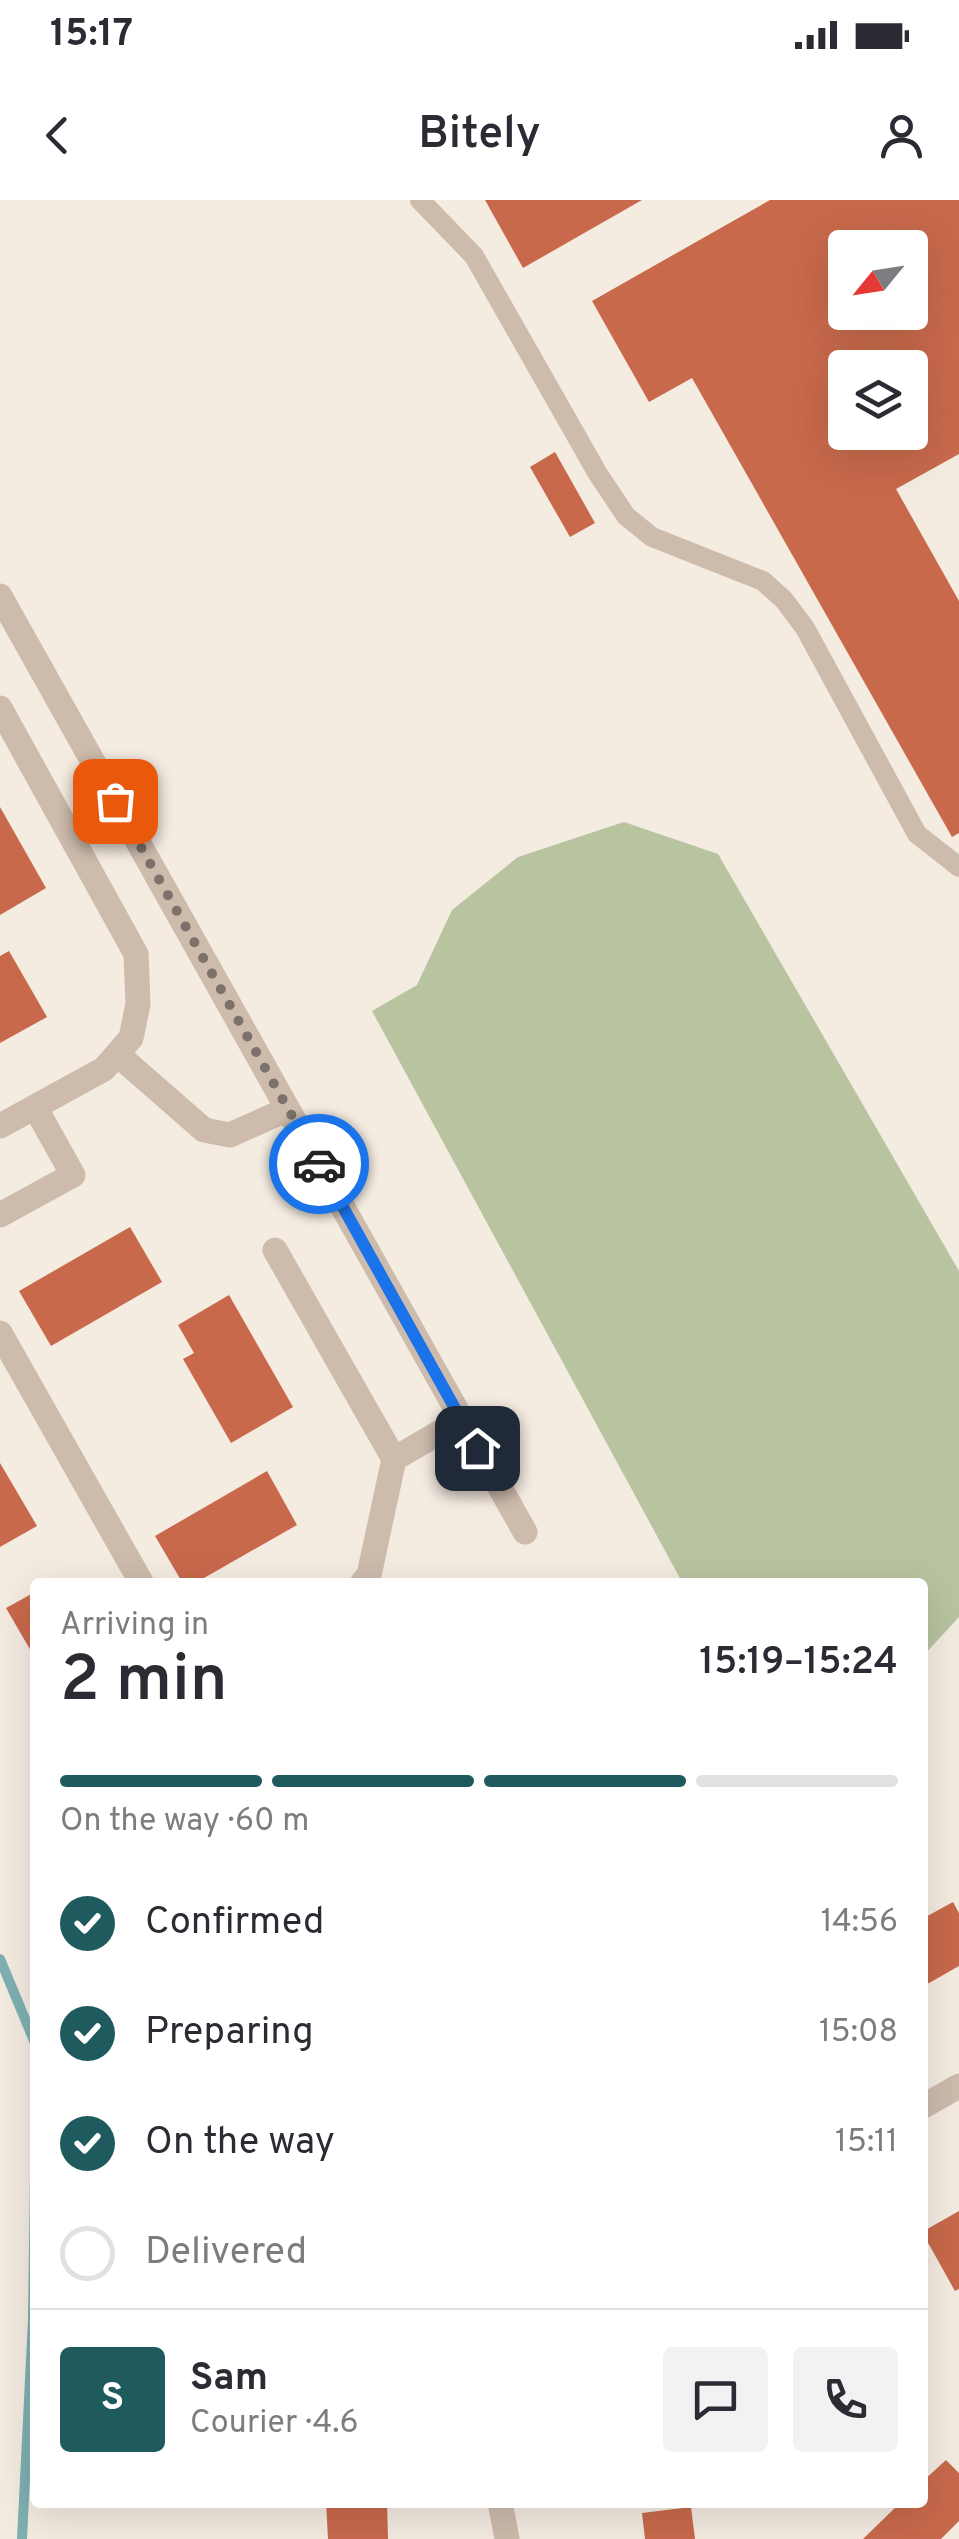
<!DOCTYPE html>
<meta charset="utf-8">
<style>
body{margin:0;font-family:Overpass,sans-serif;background:#f2f2f3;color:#2b2b33;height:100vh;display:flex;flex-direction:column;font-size:38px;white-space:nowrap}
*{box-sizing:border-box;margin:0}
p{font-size:32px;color:#7c7c81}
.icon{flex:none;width:55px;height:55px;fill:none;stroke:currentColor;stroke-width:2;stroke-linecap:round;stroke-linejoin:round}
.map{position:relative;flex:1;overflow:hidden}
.side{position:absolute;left:30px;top:1378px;width:898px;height:930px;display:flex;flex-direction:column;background:#fff;border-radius:10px;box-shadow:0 10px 40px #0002}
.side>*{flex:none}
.needle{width:65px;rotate:240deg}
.fabs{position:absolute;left:828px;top:30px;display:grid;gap:20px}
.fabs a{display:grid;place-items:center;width:100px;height:100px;border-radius:10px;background:#fff;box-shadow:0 10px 40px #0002;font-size:50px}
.pin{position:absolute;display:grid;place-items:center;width:85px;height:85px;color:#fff;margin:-42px;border-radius:20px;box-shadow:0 5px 15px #0006}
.courier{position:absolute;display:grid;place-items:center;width:100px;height:100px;margin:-50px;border:8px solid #1a73e8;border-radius:50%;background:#fff;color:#222;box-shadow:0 2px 12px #0007}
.summary em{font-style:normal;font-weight:600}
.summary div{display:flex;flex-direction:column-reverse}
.summary{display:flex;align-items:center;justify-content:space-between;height:170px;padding:0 30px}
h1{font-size:65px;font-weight:600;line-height:75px}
.bar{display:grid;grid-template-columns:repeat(4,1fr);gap:15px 10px;align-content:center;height:120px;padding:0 30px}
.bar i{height:12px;border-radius:8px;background:#e1e1e2}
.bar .current{background:#1f5a5e}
.bar p{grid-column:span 4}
.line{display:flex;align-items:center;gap:25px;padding:0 30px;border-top:2px solid #e1e1e2}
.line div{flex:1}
.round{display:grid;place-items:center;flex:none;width:105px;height:105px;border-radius:10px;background:#f2f2f3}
ol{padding:0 30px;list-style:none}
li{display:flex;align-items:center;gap:30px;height:110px}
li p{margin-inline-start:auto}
li .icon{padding:10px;border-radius:50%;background:#1f5a5e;color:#fff;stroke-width:4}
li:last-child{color:#7c7c81}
li i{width:55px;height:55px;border:5px solid #e1e1e2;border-radius:50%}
.status{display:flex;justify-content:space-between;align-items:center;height:70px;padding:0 50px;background:#fff;direction:ltr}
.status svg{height:28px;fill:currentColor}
header{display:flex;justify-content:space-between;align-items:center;height:130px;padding:0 30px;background:#fff;font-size:45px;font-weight:600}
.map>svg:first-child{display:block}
.green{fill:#b8c4a0}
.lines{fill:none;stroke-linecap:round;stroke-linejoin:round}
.stream{stroke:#7fb0b2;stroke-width:10}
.building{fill:#c8694b;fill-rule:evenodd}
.lane{stroke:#cdbbac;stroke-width:20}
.street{stroke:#cdbbac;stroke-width:25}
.done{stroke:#7c716b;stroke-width:10;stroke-dasharray:0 18}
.route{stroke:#1a73e8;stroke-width:12}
</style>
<div class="status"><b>15:17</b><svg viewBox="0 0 49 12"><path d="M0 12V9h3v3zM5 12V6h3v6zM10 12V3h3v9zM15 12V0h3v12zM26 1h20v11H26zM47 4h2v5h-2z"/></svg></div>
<header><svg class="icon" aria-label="back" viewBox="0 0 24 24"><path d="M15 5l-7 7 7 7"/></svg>Bitely<svg class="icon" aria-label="person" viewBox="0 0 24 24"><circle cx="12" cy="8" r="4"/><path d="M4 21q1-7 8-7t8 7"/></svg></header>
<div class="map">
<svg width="959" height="2339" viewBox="0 0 959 2339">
<rect width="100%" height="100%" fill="#f4ebe1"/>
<path class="green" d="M 624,622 L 718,654 L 959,1071 L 959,1417 L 923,1456 L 922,1382 L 682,1382 L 372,811 L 417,785 L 452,710 L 518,657 Z"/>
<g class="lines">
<path class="stream" d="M 0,1759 L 35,1843
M 22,2339 L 33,2120 L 35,1975"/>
</g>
<path class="building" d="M 485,0 L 642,0 L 523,68 Z
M 770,0 L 959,0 L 959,254 L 896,289 L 959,401 L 959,633 L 952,637 L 692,178 L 649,202 L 592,101 ZM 845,48 L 910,48 L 910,112 L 845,112 ZM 845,168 L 910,168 L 910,232 L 845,232 Z
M 555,252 L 595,323 L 570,337 L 530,267 Z
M 0,607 L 46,688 L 0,715 Z
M 9,751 L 47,817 L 0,843 L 0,756 Z
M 130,1027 L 162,1082 L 51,1146 L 19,1091 Z
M 229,1095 L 293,1207 L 231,1243 L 183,1159 L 194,1153 L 178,1125 Z
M 0,1263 L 37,1326 L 0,1347 Z
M 267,1271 L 297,1325 L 197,1382 L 182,1382 L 155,1336 Z
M 35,1392 L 35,1458 L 6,1408 Z
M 953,1702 L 959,1713 L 959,1766 L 922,1787 L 922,1719 Z
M 959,2011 L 959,2089 L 955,2091 L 922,2032 Z
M 946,2260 L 959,2273 L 959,2321 L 941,2339 L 863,2339 L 901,2302 L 922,2302 L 922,2282 Z
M 326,2302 L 387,2302 L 388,2339 L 328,2339 Z
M 691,2307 L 695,2339 L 645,2339 L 642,2313 Z"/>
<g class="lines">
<path class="lane" d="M 420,0 L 474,56 L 598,274 L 626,316 L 652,337 L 763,381 L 784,400 L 805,428 L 917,634 L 959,667"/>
<path class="street" d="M 0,396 L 525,1332
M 0,508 L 136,754 L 138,804 L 131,838 L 104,869 L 0,926
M 117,854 L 204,930 L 230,935 L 288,909
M 0,1015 L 73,975 L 35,907
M 275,1050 L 394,1259 L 461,1220
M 0,1133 L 141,1382
M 363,1382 L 369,1375 L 394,1259
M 922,1907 L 959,1886
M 500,2302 L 507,2339"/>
</g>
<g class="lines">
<path class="done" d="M 115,601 L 319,964"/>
<path class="route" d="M 319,964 L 477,1248"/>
</g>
</svg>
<div class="fabs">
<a><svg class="needle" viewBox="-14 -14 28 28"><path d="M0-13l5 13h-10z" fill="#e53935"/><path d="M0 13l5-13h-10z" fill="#7c7c81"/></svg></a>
<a><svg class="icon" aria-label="layers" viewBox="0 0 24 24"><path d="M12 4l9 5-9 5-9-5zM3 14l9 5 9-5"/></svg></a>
</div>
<div class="pin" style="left:115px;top:601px;background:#ea580c"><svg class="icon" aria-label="bag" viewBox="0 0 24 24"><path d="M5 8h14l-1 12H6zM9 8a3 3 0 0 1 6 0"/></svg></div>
<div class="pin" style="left:477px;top:1248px;background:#1f2937"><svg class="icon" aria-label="home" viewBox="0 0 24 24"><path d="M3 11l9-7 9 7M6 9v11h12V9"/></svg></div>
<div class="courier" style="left:319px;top:964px"><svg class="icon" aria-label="car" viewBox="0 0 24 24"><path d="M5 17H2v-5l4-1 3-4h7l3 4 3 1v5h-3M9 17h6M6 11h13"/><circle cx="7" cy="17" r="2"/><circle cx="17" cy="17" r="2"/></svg></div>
<section class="side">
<div class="summary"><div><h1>2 min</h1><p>Arriving in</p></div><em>15:19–15:24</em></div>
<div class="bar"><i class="current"></i><i class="current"></i><i class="current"></i><i></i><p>On the way · 60 m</p></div>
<ol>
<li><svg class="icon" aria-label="check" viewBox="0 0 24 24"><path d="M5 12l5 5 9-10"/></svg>Confirmed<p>14:56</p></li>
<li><svg class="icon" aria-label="check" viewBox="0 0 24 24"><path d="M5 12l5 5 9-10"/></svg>Preparing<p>15:08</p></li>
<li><svg class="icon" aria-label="check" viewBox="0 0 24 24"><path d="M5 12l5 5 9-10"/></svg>On the way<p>15:11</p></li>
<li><i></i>Delivered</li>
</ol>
<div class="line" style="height:180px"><b class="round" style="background:#1f5a5e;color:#fff">S</b><div><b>Sam</b><p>Courier · 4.6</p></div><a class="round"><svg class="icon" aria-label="chat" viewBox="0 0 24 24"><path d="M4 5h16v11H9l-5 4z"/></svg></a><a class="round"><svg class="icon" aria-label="phone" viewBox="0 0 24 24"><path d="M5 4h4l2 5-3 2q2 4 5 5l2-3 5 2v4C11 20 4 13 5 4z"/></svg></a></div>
</section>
</div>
